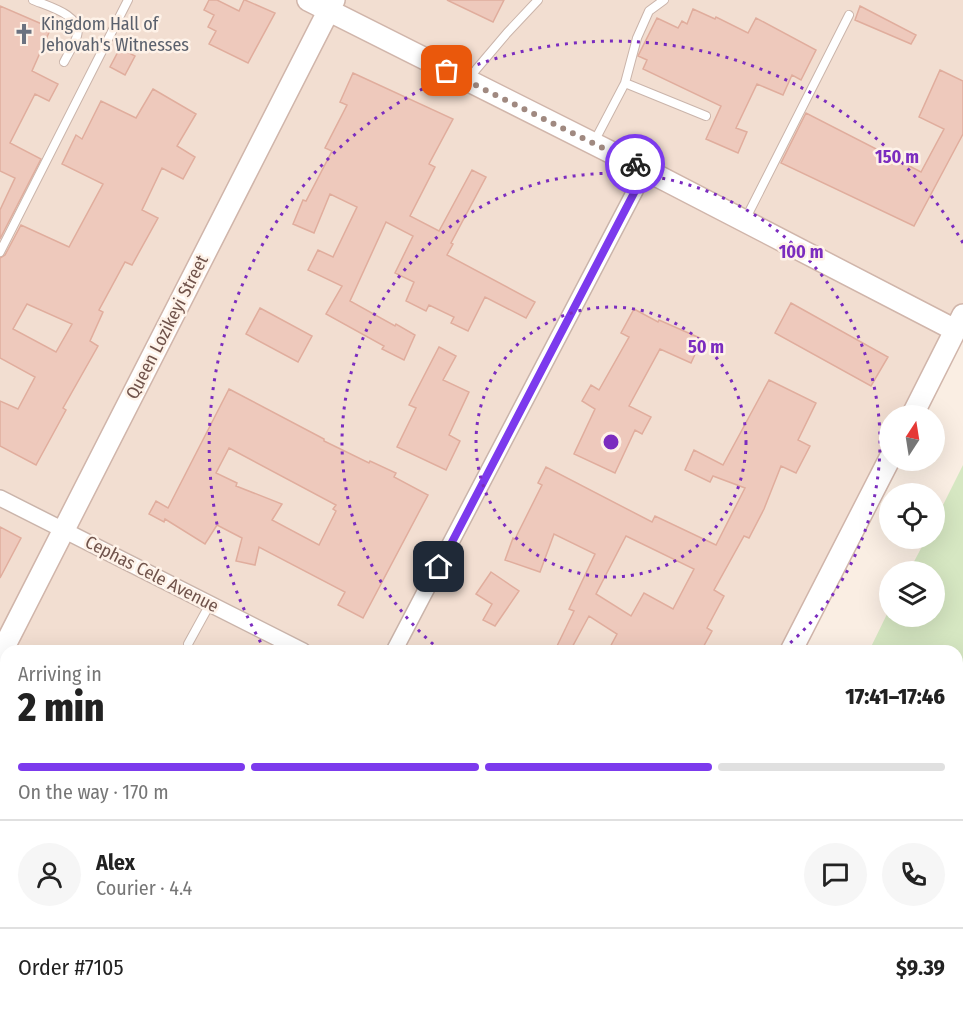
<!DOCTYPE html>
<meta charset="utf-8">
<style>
body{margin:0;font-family:"Fira Sans Condensed",sans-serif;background:#f6f6f6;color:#222;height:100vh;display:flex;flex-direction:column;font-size:22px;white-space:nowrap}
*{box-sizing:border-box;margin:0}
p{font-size:20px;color:#767676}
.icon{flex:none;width:33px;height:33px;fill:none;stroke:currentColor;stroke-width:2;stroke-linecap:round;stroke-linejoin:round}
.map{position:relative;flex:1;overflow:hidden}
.drawer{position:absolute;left:0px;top:645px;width:963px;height:372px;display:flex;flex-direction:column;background:#fff;border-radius:18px 18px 0 0;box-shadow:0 6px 24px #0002}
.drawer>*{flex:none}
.needle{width:39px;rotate:12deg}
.buttons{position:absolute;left:879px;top:405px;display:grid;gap:12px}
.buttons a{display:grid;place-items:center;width:66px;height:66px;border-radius:50%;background:#fff;box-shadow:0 6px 24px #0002;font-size:30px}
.pin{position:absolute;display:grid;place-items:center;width:51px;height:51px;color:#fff;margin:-26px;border-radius:12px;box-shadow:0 3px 9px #0006}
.courier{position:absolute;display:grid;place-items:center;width:60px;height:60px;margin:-30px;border:4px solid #7c3aed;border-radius:50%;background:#fff;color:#222;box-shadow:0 2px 8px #0007}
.overview em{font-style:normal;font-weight:800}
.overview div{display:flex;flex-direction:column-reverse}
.overview{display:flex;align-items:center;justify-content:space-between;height:102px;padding:0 18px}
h1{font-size:39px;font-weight:800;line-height:45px}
.bar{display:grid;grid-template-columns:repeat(4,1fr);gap:9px 6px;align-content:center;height:72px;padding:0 18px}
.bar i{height:8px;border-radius:4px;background:#e0e0e0}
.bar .on{background:#7c3aed}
.bar p{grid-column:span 4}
.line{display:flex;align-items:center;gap:15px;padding:0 18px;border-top:2px solid #e0e0e0}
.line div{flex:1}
.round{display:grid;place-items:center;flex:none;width:63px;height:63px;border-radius:32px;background:#f6f6f6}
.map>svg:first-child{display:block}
.residential{fill:#f2ded1}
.green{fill:#d6e7c2}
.building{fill:#eec9bc;stroke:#e0ad9d;stroke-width:1.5;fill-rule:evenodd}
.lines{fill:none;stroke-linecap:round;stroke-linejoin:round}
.lane-casing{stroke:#cab4aa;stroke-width:10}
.street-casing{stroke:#cab4aa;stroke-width:18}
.secondary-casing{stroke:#d0b5aa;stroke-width:24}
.lane{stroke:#fff;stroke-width:8}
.street{stroke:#fff;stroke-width:15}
.secondary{stroke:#fff;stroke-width:21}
.done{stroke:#a08980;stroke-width:6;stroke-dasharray:0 10.8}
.route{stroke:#7c3aed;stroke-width:8}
.ring{fill:none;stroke:#7b2cbf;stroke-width:3;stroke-dasharray:3 6}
.labels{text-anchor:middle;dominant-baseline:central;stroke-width:5;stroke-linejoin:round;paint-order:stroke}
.worship-label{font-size:18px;fill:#5b616d;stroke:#fef2e8;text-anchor:start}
.street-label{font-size:18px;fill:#70534b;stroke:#fef2e8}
.centre{fill:#7b2cbf;stroke:#fef2e8;stroke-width:3}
.ring-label{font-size:18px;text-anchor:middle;font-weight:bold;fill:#7b2cbf;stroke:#fef2e8;stroke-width:5;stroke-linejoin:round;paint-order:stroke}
</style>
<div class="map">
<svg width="963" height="1017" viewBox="0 0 963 1017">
<rect width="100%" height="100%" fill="#faeee3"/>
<path class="residential" d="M 0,0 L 963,0 L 963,317 L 911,415 L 890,416 L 889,457 L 787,651 L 6,651 L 6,1011 L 957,1011 L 957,931 L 963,934 L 963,1017 L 0,1017 Z"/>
<path class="green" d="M 963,465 L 963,868 L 957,865 L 957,651 L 869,651 L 889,610 L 890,616 L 934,616 L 934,572 L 909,571 L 926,539 L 934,538 L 935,521 Z
M 0,770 L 6,773 L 6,1011 L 542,1011 L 539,1017 L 0,1017 Z"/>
<path class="building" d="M 209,0 L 217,0 L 239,11 L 244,0 L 245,0 L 275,13 L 248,63 L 209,44 L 216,31 L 208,27 L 214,15 L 204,10 Z
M 447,0 L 504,0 L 493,22 Z
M 0,6 L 51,28 L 32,71 L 58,84 L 49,101 L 35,94 L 10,143 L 41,159 L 0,239 L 0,210 L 15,178 L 0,171 Z
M 860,6 L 916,35 L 911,44 L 855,20 Z
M 693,9 L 715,19 L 716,17 L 748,33 L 756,18 L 816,50 L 801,80 L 792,75 L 783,95 L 757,84 L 736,128 L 747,132 L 738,153 L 706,139 L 721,106 L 643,69 L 647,60 L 638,56 L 657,18 L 678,28 L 682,21 L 687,24 Z
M 120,48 L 135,56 L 125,75 L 110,67 Z
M 940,70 L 963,81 L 963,134 L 914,226 L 781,163 L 806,113 L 921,172 L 944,129 L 919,117 Z
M 353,73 L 453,119 L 429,164 L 435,167 L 410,216 L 439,231 L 472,170 L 486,177 L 451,243 L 453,244 L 447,255 L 535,302 L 526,318 L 485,297 L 468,331 L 451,323 L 454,317 L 429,305 L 426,311 L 406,301 L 414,282 L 395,273 L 413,236 L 386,222 L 350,301 L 395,326 L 396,324 L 415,335 L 404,360 L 382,349 L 384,346 L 326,314 L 342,286 L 308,270 L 318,250 L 333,257 L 357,207 L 330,194 L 314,233 L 293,224 L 303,200 L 306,201 L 332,151 L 325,148 L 347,105 L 340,102 Z
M 153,89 L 196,114 L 177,146 L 195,157 L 183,179 L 162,168 L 142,210 L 158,218 L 132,265 L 125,262 L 99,310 L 103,312 L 90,341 L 98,346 L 63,408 L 66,410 L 36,465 L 0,446 L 0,401 L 18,409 L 35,377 L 0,358 L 0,258 L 5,255 L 21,225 L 69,247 L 103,184 L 62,164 L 76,135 L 82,139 L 101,101 L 136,118 ZM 27,304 L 72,324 L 56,352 L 13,329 Z
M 791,303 L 888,357 L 871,386 L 775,333 Z
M 260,308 L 312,336 L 298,362 L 246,334 Z
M 634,309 L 658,322 L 659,320 L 702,339 L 691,363 L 660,349 L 629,406 L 651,417 L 642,434 L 635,430 L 615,473 L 574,454 L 595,409 L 582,401 L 591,385 L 599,390 L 629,337 L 621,333 Z
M 439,347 L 456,356 L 443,380 L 469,392 L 449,435 L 460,441 L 446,470 L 397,447 L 416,408 L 409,405 Z
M 769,380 L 816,403 L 798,440 L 810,446 L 796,473 L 781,466 L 764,509 L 749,538 L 744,536 L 714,590 L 724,596 L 707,628 L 712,631 L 701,651 L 608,651 L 617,634 L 589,616 L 570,651 L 557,646 L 574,611 L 569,609 L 595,554 L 554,534 L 540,572 L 505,560 L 513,538 L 515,539 L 542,485 L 538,483 L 546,467 L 652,522 L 655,516 L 716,545 L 745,488 L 713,476 L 710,482 L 685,470 L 694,450 L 723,465 ZM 626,536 L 694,569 L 673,609 L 644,593 L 631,616 L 596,594 Z
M 229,389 L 324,439 L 324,441 L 369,463 L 370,461 L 396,473 L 394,477 L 428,495 L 363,618 L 338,605 L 345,592 L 259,547 L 255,565 L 236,561 L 242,538 L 217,525 L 205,544 L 165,519 L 164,522 L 149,514 L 156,501 L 168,508 ZM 229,448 L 336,505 L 333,509 L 336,511 L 319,545 L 272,520 L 282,504 L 236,486 L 237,483 L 216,473 Z
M 0,527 L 21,538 L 0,578 Z
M 491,572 L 519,591 L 495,626 L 483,620 L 492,604 L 476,594 Z"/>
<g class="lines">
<defs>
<path id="lane" d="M 33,0 C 47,6 83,15 77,36 C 74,45 68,54 64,62
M 468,79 L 507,33 L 538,0
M 625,83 L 706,116
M 594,142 L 625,83 L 637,38 L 649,11 L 664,0
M 745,220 L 849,15
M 0,252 L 128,0
M 188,644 L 210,604
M 957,848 L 963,851"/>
<path id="street" d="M 0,498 L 303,651
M 394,651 L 646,170
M 957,921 L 963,924
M 914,1017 L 917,1011"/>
<path id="secondary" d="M 308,0 L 646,170 L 955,330
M 912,416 L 963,315
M 791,651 L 890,458
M 0,655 L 334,0
M 603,1017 L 606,1011"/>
</defs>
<use href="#lane" class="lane-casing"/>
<use href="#street" class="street-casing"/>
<use href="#secondary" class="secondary-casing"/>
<use href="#lane" class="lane"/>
<use href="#street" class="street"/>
<use href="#secondary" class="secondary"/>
</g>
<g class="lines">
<path class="done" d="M 447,71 L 635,164"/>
<path class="route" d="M 439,567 L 646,170 L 635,164"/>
</g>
<g class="ring">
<circle cx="611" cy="442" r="135"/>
<path d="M440 650A269 269 0 1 1 782 650"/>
<path d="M265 650A404 404 0 1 1 963 243"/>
</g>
<defs>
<symbol id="church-bare" viewBox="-9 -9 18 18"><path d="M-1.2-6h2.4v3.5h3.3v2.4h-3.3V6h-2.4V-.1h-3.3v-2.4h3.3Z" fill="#6b7280" stroke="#fef2e8" stroke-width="2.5" paint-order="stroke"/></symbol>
</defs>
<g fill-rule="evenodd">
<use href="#church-bare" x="9" y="19" width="30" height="30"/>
</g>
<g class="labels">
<g class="worship-label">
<text x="41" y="24">Kingdom Hall of<tspan x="41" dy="21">Jehovah's Witnesses</tspan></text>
</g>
<g class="street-label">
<text transform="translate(167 327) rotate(-63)">Queen Lozikeyi Street</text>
<text transform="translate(152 574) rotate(27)">Cephas Cele Avenue</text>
</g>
</g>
<circle cx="611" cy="442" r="9" class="centre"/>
<g class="ring-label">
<text x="897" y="163">150 m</text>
<text x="801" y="258">100 m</text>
<text x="706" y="353">50 m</text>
</g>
</svg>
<div class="buttons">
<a><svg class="needle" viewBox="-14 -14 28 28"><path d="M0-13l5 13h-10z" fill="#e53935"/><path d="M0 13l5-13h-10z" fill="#767676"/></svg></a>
<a><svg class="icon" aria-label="locate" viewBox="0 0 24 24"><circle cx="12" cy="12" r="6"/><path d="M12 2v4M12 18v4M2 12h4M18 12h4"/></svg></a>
<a><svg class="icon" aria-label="layers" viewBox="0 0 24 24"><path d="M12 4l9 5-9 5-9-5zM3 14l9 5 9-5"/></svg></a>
</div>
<div class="pin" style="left:447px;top:71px;background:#ea580c"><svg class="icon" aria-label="bag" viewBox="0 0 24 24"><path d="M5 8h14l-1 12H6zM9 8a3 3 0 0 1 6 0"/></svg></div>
<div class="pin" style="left:439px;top:567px;background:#1f2937"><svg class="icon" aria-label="home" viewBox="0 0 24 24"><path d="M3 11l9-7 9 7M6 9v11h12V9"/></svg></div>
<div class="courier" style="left:635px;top:164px"><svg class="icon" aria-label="bike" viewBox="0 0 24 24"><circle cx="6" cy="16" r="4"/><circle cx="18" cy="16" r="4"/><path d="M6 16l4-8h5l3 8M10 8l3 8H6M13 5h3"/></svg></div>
<section class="drawer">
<div class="overview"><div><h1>2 min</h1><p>Arriving in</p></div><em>17:41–17:46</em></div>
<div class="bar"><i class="on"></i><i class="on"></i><i class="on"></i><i></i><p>On the way · 170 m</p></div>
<div class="line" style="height:108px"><a class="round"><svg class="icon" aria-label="person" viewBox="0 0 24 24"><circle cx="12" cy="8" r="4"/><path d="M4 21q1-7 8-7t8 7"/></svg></a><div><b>Alex</b><p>Courier · 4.4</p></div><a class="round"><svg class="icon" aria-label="chat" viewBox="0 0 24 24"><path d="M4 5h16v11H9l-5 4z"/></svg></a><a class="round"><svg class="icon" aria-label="phone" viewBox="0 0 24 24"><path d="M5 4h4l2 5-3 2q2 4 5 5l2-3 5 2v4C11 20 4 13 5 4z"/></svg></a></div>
<div class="line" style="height:78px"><div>Order #7105</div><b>$9.39</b></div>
</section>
</div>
